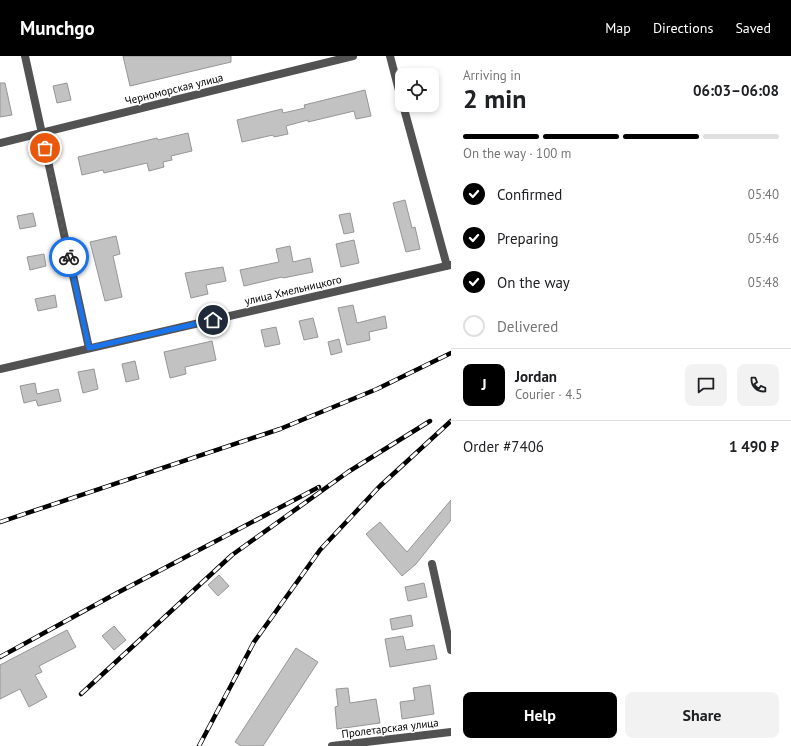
<!DOCTYPE html>
<meta charset="utf-8">
<style>
body{margin:0;font-family:"PT Sans",sans-serif;background:#f2f2f2;color:#202124;height:100vh;display:flex;flex-direction:column;font-size:15px;white-space:nowrap}
*{box-sizing:border-box;margin:0}
p{font-size:13px;color:#757577}
.icon{flex:none;width:22px;height:22px;fill:none;stroke:currentColor;stroke-width:2;stroke-linecap:round;stroke-linejoin:round}
.map{position:relative;flex:1;overflow:hidden}
.side{display:flex;flex-direction:column;background:#fff;width:340px}
.side>*{flex:none}
.fabs{position:absolute;left:395px;top:12px;display:grid;gap:8px}
.fabs a{display:grid;place-items:center;width:44px;height:44px;border-radius:8px;background:#fff;box-shadow:0 2px 6px #0003;font-size:20px}
.pin{position:absolute;display:grid;place-items:center;width:34px;height:34px;color:#fff;margin:-17px;border:2px solid #fff;border-radius:50%;box-shadow:0 1px 4px #0007}
.courier{position:absolute;display:grid;place-items:center;width:40px;height:40px;margin:-20px;border:3px solid #1a73e8;border-radius:50%;background:#fff;color:#222;box-shadow:0 1px 5px #0007}
.headline em{font-style:normal;font-weight:600}
.headline div{display:flex;flex-direction:column-reverse}
.headline{display:flex;align-items:center;justify-content:space-between;height:68px;padding:0 12px}
h1{font-size:26px;font-weight:600;line-height:30px}
.bar{display:grid;grid-template-columns:repeat(4,1fr);gap:6px 4px;align-content:center;height:48px;padding:0 12px}
.bar i{height:5px;border-radius:3px;background:#e0e0e0}
.bar .selected{background:#000}
.bar p{grid-column:span 4}
.line{display:flex;align-items:center;gap:10px;padding:0 12px;border-top:1px solid #e0e0e0}
.line div{flex:1}
.round{display:grid;place-items:center;flex:none;width:42px;height:42px;border-radius:8px;background:#f2f2f2}
ol{padding:0 12px;list-style:none}
li{display:flex;align-items:center;gap:12px;height:44px}
li p{margin-inline-start:auto}
li .icon{padding:4px;border-radius:50%;background:#000;color:#fff;stroke-width:4}
li:last-child{color:#757577}
li i{width:22px;height:22px;border:2px solid #e0e0e0;border-radius:50%}
.action{display:flex;gap:8px;margin-top:auto;padding:8px 12px}
.action a{flex:1;height:46px;border-radius:8px;background:#000;color:#fff;font-size:16px;font-weight:600;line-height:46px;text-align:center}
.action a+a{background:#f2f2f2;color:#202124}
header{display:flex;align-items:center;gap:24px;box-sizing:border-box;height:56px;padding:0 20px;background:#000;color:#fff}
header strong{font-size:19px}
nav{display:flex;gap:22px;margin-inline-start:auto;font-size:14px}
main{display:flex;flex:1;min-height:0}
.map>svg:first-child{display:block}
.building{fill:#c2c2c2;stroke:#969696}
.lines{fill:none;stroke-linecap:round;stroke-linejoin:round}
.minor{stroke:#525252;stroke-width:8}
.rail-casing{stroke:#000;stroke-width:4.5}
.rail{stroke:#fff;stroke-width:3;stroke-dasharray:9;stroke-linecap:butt}
.done{stroke:#595959;stroke-width:4;stroke-dasharray:0 7.2}
.route{stroke:#1a73e8;stroke-width:5}
.labels{text-anchor:middle;dominant-baseline:central;stroke-width:3;stroke-linejoin:round;paint-order:stroke}
.street-label{font-size:11px;fill:#000;stroke:#fff}
</style>
<header>
<strong>Munchgo</strong>
<nav><a>Map</a><a>Directions</a><a>Saved</a></nav>
</header>
<main>
<div class="map">
<svg width="451" height="690" viewBox="0 0 451 690">
<rect width="100%" height="100%" fill="#fff"/>
<path class="building" d="M 123,0 L 231,0 L 231,6 L 130,30 Z
M 0,27 L 5,27 L 12,59 L 0,61 Z
M 67,27 L 71,44 L 57,47 L 53,30 Z
M 365,34 L 371,60 L 356,63 L 354,55 L 308,66 L 308,64 L 286,70 L 288,78 L 274,81 L 273,79 L 242,86 L 237,64 L 282,53 L 283,57 L 305,52 L 304,49 Z
M 188,77 L 192,95 L 171,100 L 172,104 L 163,106 L 164,111 L 149,115 L 147,107 L 104,117 L 103,114 L 82,119 L 78,101 L 157,82 L 158,84 Z
M 405,144 L 412,172 L 415,171 L 420,193 L 406,196 L 393,147 Z
M 33,157 L 36,170 L 20,173 L 17,160 Z
M 350,157 L 354,176 L 344,178 L 339,159 Z
M 116,180 L 120,198 L 113,200 L 122,241 L 105,245 L 90,186 Z
M 354,184 L 359,207 L 341,211 L 336,188 Z
M 290,190 L 293,206 L 310,202 L 313,216 L 283,222 L 282,221 L 244,230 L 240,214 L 279,206 L 276,193 Z
M 44,198 L 46,210 L 30,214 L 27,201 Z
M 223,211 L 226,225 L 206,229 L 208,238 L 191,242 L 185,217 Z
M 55,239 L 57,251 L 38,255 L 35,243 Z
M 353,249 L 357,267 L 385,260 L 387,272 L 369,276 L 370,284 L 347,289 L 338,252 Z
M 313,262 L 318,281 L 304,284 L 299,265 Z
M 276,271 L 280,288 L 265,291 L 261,274 Z
M 339,283 L 342,296 L 331,299 L 328,286 Z
M 212,285 L 216,304 L 185,311 L 186,318 L 170,322 L 164,296 Z
M 135,305 L 139,323 L 126,326 L 122,308 Z
M 94,313 L 98,333 L 83,337 L 78,316 Z
M 35,327 L 37,338 L 58,333 L 61,345 L 38,350 L 36,344 L 24,347 L 20,330 Z
M 451,444 L 451,464 L 416,508 L 402,520 L 366,478 L 380,466 L 407,496 Z
M 219,519 L 229,530 L 218,540 L 208,529 Z
M 424,527 L 427,541 L 408,545 L 405,531 Z
M 411,559 L 413,570 L 392,574 L 390,563 Z
M 114,570 L 126,584 L 114,594 L 102,580 Z
M 67,574 L 76,591 L 39,610 L 42,616 L 35,619 L 47,641 L 29,651 L 20,633 L 0,643 L 0,609 Z
M 403,580 L 406,594 L 434,589 L 437,603 L 390,611 L 385,583 Z
M 296,592 L 318,606 L 263,690 L 241,690 L 235,686 Z
M 430,629 L 434,658 L 402,663 L 400,646 L 415,644 L 413,632 Z
M 348,632 L 350,647 L 376,643 L 380,667 L 337,673 L 335,651 L 338,650 L 336,633 Z"/>
<g class="lines">
<path class="minor" d="M 25,0 L 89,292
M 390,0 L 402,46
M 403,49 L 447,210
M 0,87 L 353,0
M 0,313 L 451,209
M 432,508 L 451,594
M 332,690 L 451,676"/>
<defs>
<path id="rail" d="M 0,466 L 280,373 L 377,333 L 451,297
M 0,601 L 117,537 L 319,431
M 81,638 L 232,499 L 348,416 L 430,365
M 199,690 L 254,586 L 320,494 L 379,431 L 451,365"/>
</defs>
<use href="#rail" class="rail-casing"/>
<use href="#rail" class="rail"/>
</g>
<g class="lines">
<path class="done" d="M 45,92 L 69,201"/>
<path class="route" d="M 69,201 L 89,292 L 213,264"/>
</g>
<g class="labels">
<g class="street-label">
<text transform="translate(174 33) rotate(-14)">Черноморская улица</text>
<text transform="translate(293 234) rotate(-13)">улица Хмельницкого</text>
<text transform="translate(390 672) rotate(-7)">Пролетарская улица</text>
</g>
</g>
</svg>
<div class="fabs">
<a><svg class="icon" aria-label="locate" viewBox="0 0 24 24"><circle cx="12" cy="12" r="6"/><path d="M12 2v4M12 18v4M2 12h4M18 12h4"/></svg></a>
</div>
<div class="pin" style="left:45px;top:92px;background:#ea580c"><svg class="icon" aria-label="bag" viewBox="0 0 24 24"><path d="M5 8h14l-1 12H6zM9 8a3 3 0 0 1 6 0"/></svg></div>
<div class="pin" style="left:213px;top:264px;background:#1f2937"><svg class="icon" aria-label="home" viewBox="0 0 24 24"><path d="M3 11l9-7 9 7M6 9v11h12V9"/></svg></div>
<div class="courier" style="left:69px;top:201px"><svg class="icon" aria-label="bike" viewBox="0 0 24 24"><circle cx="6" cy="16" r="4"/><circle cx="18" cy="16" r="4"/><path d="M6 16l4-8h5l3 8M10 8l3 8H6M13 5h3"/></svg></div>
</div>
<section class="side">
<div class="headline"><div><h1>2 min</h1><p>Arriving in</p></div><em>06:03–06:08</em></div>
<div class="bar"><i class="selected"></i><i class="selected"></i><i class="selected"></i><i></i><p>On the way · 100 m</p></div>
<ol>
<li><svg class="icon" aria-label="check" viewBox="0 0 24 24"><path d="M5 12l5 5 9-10"/></svg>Confirmed<p>05:40</p></li>
<li><svg class="icon" aria-label="check" viewBox="0 0 24 24"><path d="M5 12l5 5 9-10"/></svg>Preparing<p>05:46</p></li>
<li><svg class="icon" aria-label="check" viewBox="0 0 24 24"><path d="M5 12l5 5 9-10"/></svg>On the way<p>05:48</p></li>
<li><i></i>Delivered</li>
</ol>
<div class="line" style="height:72px"><b class="round" style="background:#000;color:#fff">J</b><div><b>Jordan</b><p>Courier · 4.5</p></div><a class="round"><svg class="icon" aria-label="chat" viewBox="0 0 24 24"><path d="M4 5h16v11H9l-5 4z"/></svg></a><a class="round"><svg class="icon" aria-label="phone" viewBox="0 0 24 24"><path d="M5 4h4l2 5-3 2q2 4 5 5l2-3 5 2v4C11 20 4 13 5 4z"/></svg></a></div>
<div class="line" style="height:52px"><div>Order #7406</div><b>1 490 ₽</b></div>
<div class="action"><a>Help</a><a>Share</a></div>
</section>
</main>
